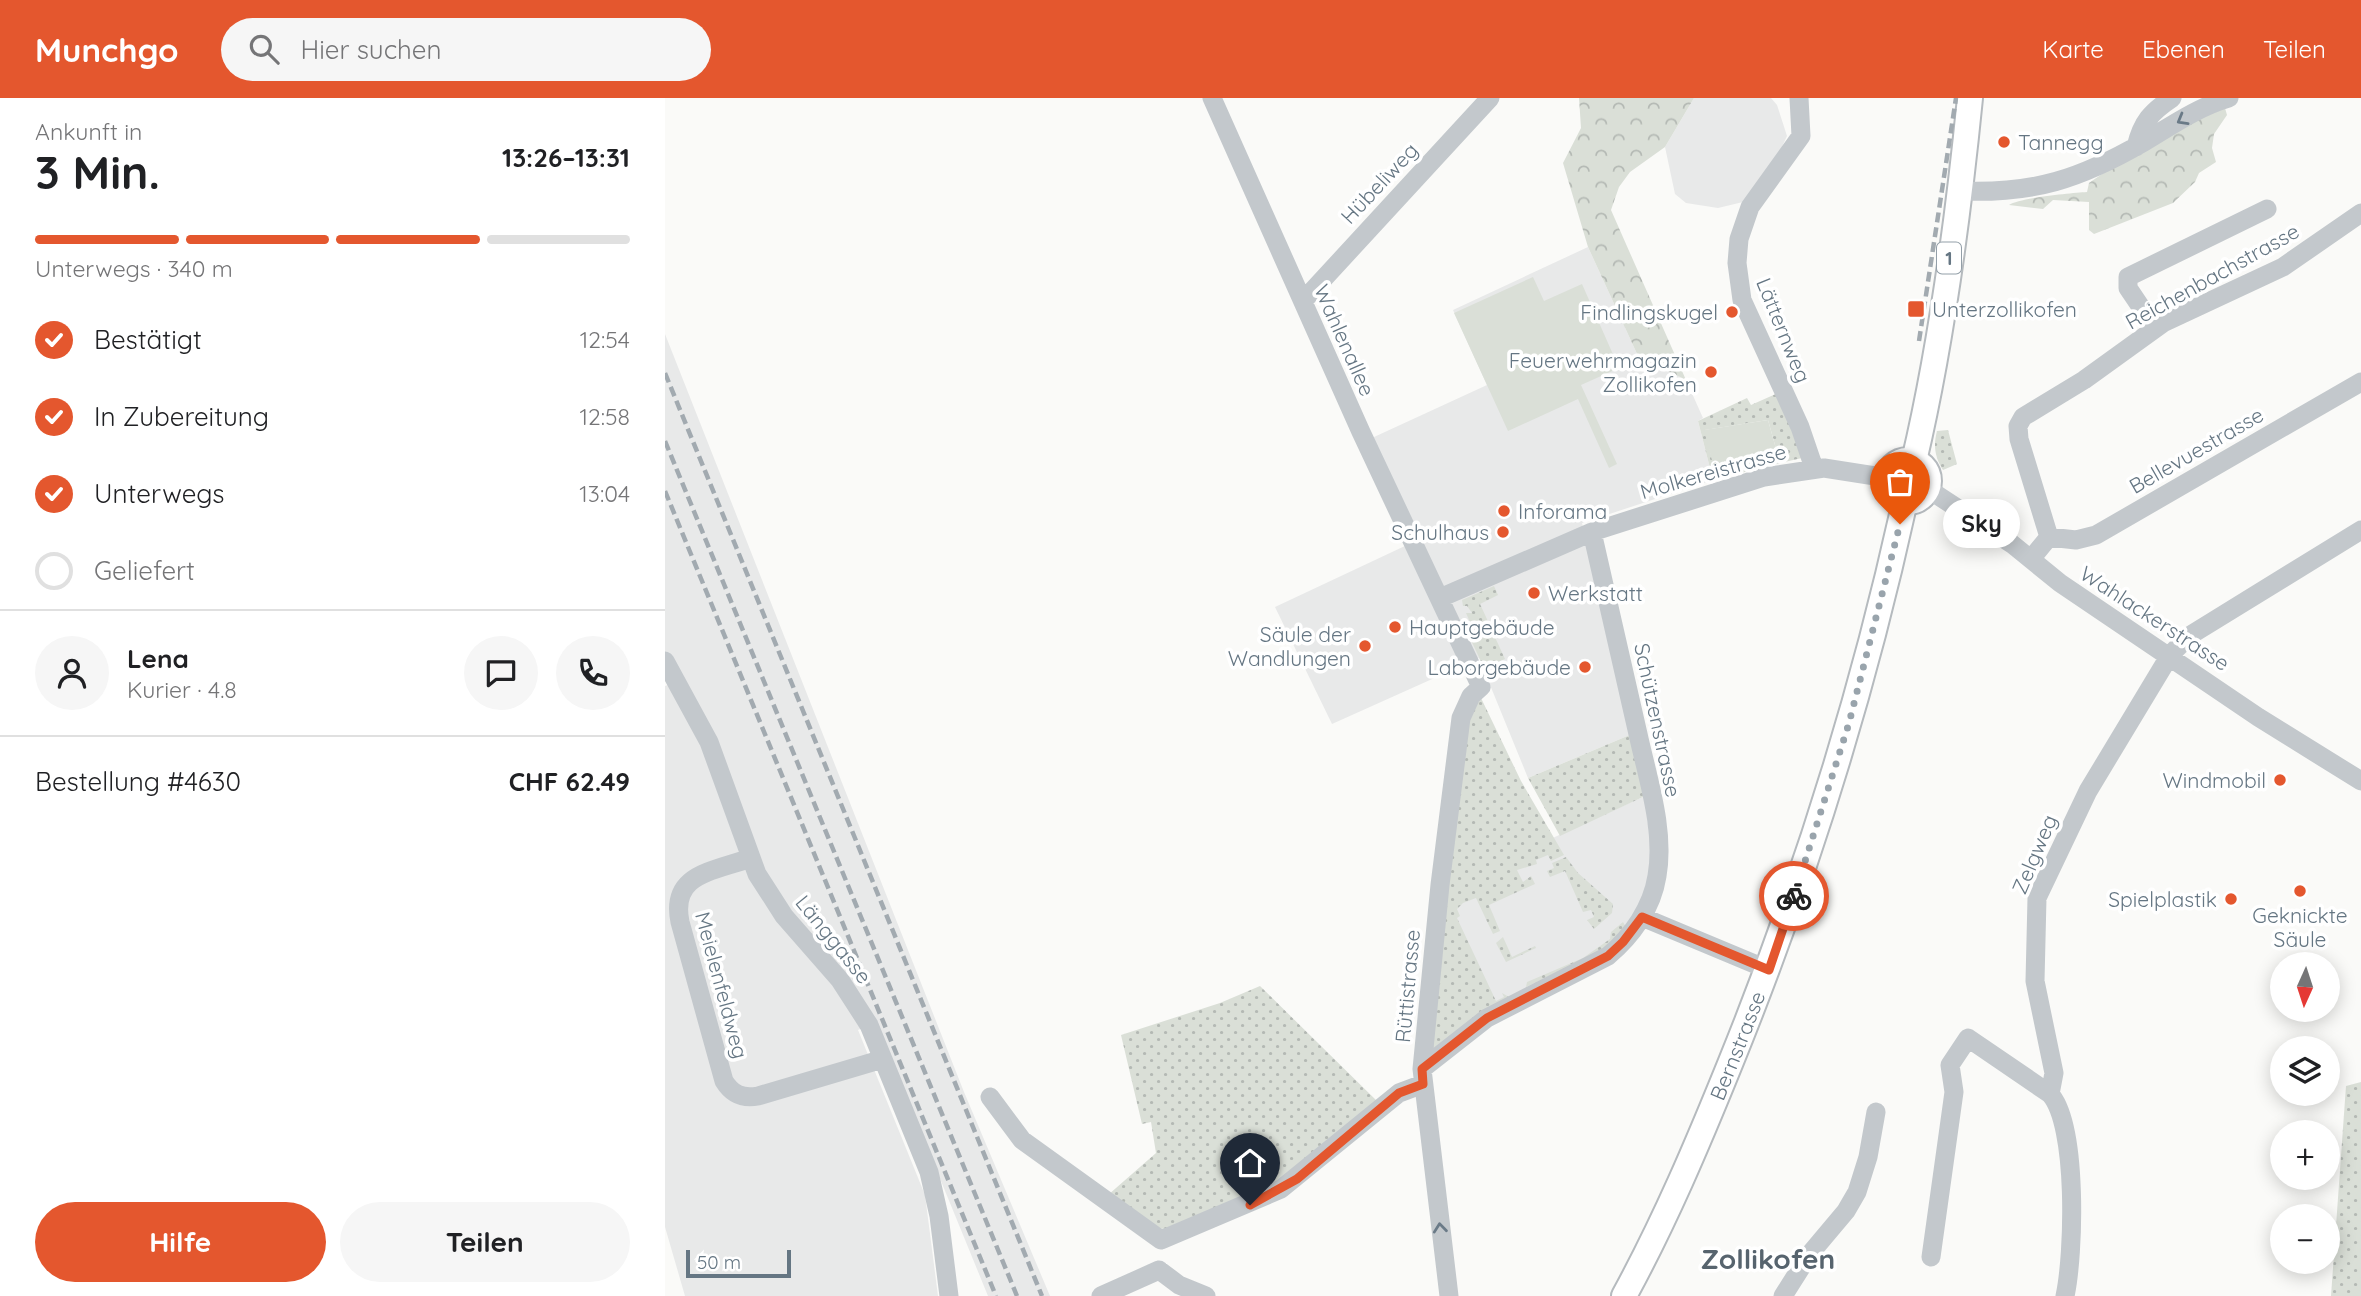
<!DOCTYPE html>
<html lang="de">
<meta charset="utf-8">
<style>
body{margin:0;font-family:Quicksand,sans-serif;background:#f6f6f6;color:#202124;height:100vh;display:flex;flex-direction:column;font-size:26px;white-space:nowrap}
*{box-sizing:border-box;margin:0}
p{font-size:23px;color:#757577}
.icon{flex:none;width:38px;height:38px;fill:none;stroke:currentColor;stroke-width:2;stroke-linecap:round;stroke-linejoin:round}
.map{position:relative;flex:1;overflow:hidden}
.details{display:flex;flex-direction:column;background:#fff;width:665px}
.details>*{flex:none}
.needle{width:46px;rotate:183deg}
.buttons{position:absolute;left:1605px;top:854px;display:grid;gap:14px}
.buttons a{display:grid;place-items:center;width:70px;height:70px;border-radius:50%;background:#fff;box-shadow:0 4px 18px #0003;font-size:35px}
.scale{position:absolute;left:21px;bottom:18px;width:105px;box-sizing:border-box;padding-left:7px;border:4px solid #657683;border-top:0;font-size:19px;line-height:24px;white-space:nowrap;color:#657683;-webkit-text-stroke:5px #fff;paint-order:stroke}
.pin{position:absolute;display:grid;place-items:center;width:60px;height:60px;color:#fff;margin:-72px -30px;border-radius:50% 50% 50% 0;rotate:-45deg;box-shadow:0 0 7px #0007}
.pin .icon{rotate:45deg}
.courier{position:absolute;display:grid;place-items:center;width:70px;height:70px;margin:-35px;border:5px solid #e4572e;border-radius:50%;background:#fff;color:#222;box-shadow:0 2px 9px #0007}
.bubble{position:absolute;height:49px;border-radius:24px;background:#fff;box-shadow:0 4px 18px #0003;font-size:23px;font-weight:800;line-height:49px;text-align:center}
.overview em{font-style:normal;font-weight:800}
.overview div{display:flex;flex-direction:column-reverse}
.overview{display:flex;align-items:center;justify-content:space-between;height:119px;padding:0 35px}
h1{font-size:46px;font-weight:800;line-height:52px}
.bar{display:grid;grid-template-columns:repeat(4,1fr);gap:10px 7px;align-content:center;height:84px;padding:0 35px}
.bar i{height:9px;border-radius:5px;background:#e0e0e0}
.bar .selected{background:#e4572e}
.bar p{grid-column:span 4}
.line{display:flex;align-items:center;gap:18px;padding:0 35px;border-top:2px solid #e0e0e0}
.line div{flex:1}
.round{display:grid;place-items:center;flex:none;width:74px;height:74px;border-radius:37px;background:#f6f6f6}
ol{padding:0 35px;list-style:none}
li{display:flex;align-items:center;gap:21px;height:77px}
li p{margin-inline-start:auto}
li .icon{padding:7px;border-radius:50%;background:#e4572e;color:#fff;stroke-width:4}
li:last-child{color:#757577}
li i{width:38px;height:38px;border:4px solid #e0e0e0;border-radius:50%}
.cta{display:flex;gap:14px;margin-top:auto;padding:14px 35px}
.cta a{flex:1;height:80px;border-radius:42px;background:#e4572e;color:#fff;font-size:28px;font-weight:800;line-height:80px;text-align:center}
.cta a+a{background:#f6f6f6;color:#202124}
header{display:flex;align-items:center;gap:42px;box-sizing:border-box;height:98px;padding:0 35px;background:#e4572e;color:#fff}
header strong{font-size:33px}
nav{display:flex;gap:38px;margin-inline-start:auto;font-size:24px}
.search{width:490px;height:63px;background:#f6f6f6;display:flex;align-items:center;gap:18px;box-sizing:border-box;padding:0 24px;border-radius:38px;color:#757577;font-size:26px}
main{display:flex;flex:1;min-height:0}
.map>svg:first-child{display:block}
.built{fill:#e8e9e9}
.grass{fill:url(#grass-dots)}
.forest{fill:url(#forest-crowns)}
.park{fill:#dadfd7}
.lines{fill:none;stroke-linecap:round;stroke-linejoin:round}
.major-casing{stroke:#b5babe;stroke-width:28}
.minor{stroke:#c3c8cc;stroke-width:19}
.major{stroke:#fff;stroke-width:24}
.rail{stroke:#a2aab0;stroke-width:4.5;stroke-dasharray:10 5;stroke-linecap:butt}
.oneway{stroke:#6a7a87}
.done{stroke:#99a4ac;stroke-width:7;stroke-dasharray:0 12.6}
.route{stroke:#e4572e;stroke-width:9}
.poi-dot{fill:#e4572e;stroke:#fff;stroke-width:2.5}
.labels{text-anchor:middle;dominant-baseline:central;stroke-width:7;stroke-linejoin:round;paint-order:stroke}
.shield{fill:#fff;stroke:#939fa8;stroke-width:2}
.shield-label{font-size:19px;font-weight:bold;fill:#657683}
.poi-label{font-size:21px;fill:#657683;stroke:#fff;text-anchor:end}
.street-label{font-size:21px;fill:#657683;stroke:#fff}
.district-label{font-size:28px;font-weight:bold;fill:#57646e;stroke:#fff}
</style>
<header>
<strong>Munchgo</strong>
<div class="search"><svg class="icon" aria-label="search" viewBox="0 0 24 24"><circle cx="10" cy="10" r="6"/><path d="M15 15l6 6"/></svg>Hier suchen</div>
<nav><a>Karte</a><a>Ebenen</a><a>Teilen</a></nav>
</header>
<main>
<section class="details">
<div class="overview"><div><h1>3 Min.</h1><p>Ankunft in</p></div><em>13:26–13:31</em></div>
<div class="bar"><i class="selected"></i><i class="selected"></i><i class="selected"></i><i></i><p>Unterwegs · 340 m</p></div>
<ol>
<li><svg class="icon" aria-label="check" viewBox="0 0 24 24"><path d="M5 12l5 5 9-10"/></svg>Bestätigt<p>12:54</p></li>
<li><svg class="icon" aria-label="check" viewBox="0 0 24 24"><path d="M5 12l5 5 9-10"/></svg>In Zubereitung<p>12:58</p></li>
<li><svg class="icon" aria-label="check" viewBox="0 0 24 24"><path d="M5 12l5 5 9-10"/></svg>Unterwegs<p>13:04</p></li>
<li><i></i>Geliefert</li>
</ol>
<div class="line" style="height:126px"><a class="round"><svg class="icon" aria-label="person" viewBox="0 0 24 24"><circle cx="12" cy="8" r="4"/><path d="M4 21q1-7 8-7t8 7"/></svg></a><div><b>Lena</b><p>Kurier · 4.8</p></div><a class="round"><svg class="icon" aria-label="chat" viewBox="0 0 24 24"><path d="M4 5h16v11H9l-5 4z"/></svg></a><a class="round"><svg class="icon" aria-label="phone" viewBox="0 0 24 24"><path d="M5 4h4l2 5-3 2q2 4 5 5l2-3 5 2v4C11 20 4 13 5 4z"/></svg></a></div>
<div class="line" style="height:91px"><div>Bestellung #4630</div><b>CHF 62.49</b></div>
<div class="cta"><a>Hilfe</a><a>Teilen</a></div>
</section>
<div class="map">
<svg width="1696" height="1198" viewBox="0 0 1696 1198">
<defs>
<pattern id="grass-dots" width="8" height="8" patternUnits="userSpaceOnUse" patternTransform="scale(1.75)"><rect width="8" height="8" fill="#dadfd7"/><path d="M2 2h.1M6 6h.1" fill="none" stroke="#b4b9b4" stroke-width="1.8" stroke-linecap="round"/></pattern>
<pattern id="forest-crowns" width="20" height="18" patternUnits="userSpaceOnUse" patternTransform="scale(1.75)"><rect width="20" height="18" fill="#dadfd7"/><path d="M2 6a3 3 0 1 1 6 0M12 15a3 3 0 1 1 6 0" fill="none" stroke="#b4b9b4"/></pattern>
</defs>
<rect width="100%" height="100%" fill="#fafaf8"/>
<path class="built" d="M 1029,0 L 1106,0 L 1112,7 L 1122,38 L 1115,53 L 1078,104 L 1053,110 L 1021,105 L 1010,96 L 1000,49 Z
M 923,149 L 973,258 L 1021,282 L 1038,320 L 1033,323 L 1048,382 L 917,425 L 967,636 L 863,680 L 814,560 L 667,626 L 610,509 L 742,447 L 696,345 L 822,287 L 788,212 Z
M 0,236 L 299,994 L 385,1198 L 323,1198 L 211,924 L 193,932 L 260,1097 L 273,1198 L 20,1198 L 0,1129 L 0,588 L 17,582 L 0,556 Z
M 980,698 L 987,765 L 975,808 L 945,846 L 826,910 L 778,790 Z"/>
<path class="grass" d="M 1113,295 L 1137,360 L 1115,365 L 1103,322 L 1040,332 L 1052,381 L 1048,382 L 1033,323 L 1082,300 L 1086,307 Z
M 1283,332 L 1292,366 L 1278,372 C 1270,359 1268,348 1272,333 Z
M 829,488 L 833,497 L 815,506 L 827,532 L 808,531 L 801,515 L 807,515 L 802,508 L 798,508 L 797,502 Z
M 806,536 L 829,537 L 840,561 L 819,570 L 804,538 Z
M 816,600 L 856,683 L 899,757 L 886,763 L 883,757 L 871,762 L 872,766 L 852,772 L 858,784 L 866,778 L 870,786 L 824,807 L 835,833 L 828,836 L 811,800 L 798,805 L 792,811 L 795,818 L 792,820 L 831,903 L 839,899 L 837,895 L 844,899 L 767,956 L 800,621 Z
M 967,636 L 980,698 L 895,738 L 863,680 Z
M 901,759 L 913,775 L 948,806 L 947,815 L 929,831 L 922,822 L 929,819 L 926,812 L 918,814 L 900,773 L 885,779 L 882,773 L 889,770 L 887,765 Z
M 958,824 L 961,829 L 938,852 L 861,889 L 862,884 L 918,860 L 945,841 L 946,834 Z
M 838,839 L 847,859 L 870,848 L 871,850 L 841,864 L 831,845 Z
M 595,888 L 714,1005 L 629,1078 L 499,1131 L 490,1130 L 443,1097 L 491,1055 L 486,1024 L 477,1026 L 456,937 L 555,905 Z
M 1696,984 L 1696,1198 L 1666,1198 L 1681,988 Z"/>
<path class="forest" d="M 914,0 L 1029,0 L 1000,49 L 965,74 L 954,89 L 946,112 L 1021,282 L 973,258 L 923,149 L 898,65 L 916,30 Z
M 1560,10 L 1562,17 L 1549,36 L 1547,50 L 1551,64 L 1534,75 L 1530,84 L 1508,105 L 1429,136 L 1424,132 L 1424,104 L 1388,102 L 1378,111 L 1344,107 C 1354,100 1405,95 1422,94 L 1424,85 C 1462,59 1516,22 1560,10 Z"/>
<path class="park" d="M 868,179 L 879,203 L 917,186 L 954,270 L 916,287 L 952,366 L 944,370 L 913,301 L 843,333 L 789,215 Z
M 1103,322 L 1115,365 L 1052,381 L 1039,332 Z"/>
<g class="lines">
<defs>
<g id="major">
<circle cx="1243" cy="383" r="21"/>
<path d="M 1249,363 C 1277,244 1293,121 1305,0"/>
<path id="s1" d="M 959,1198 C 1000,1123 1033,1045 1065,966 C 1139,784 1198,595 1240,403"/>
</g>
</defs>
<use href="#major" class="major-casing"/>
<path class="minor" d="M 547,0 L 696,334 L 816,589 L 806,598 L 796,620 L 775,787 L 757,971 L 784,1198
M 1134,0 L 1136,38 L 1085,109 L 1074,141 L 1072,165 L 1077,202 L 1135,329 L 1149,370
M 1471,49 C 1477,24 1486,14 1507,0
M 1295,93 C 1369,96 1415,81 1479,44 C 1506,28 1533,9 1564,0
M 638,203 L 825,0
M 1490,230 L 1463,190 L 1463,179 L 1602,111
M 1263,391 L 1347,446 L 1395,485 L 1593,619 L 1696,683
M 1384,439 L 1411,442 L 1431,437 L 1696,284
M 1366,461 L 1384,439 L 1354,341 L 1353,328 L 1358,319 L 1419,282 L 1498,225 L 1618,169 L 1696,115
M 775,500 L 927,434 L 1099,379 L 1159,370 L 1223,380
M 0,563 L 44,644 L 92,776 L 119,818 L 175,882 L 204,927 L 264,1074 L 274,1118 L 284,1198
M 85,760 C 48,774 5,775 15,824 L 59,983 C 67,996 77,1001 93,998 L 218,961
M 977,819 L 1104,872
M 757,971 L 822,920 L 943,858 C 967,838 987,810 992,778 C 1000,732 983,682 973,636 C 958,569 942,501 927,434
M 1385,996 L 1389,975 L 1370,883 L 1372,800 L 1423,693 L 1505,557 L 1524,538 L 1696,432
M 325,999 L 357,1042 L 496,1142
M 496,1142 L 616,1091 L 734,995 L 758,986
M 1266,1159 L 1289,994 L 1285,967 L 1303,940 L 1385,996 C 1413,1027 1409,1157 1400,1198
M 494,1172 L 514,1187 L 541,1198
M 436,1198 L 494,1172
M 1118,1198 L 1144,1157 L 1181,1113 L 1192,1094 L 1203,1059 L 1211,1014"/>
<use href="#major" class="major"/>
<path class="rail" d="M 1254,243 L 1291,0
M 0,275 L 377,1198
M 0,343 L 352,1198
M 0,393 L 331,1198"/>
</g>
<defs><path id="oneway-chevron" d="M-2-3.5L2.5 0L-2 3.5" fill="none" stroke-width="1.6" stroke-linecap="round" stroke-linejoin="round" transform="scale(1.75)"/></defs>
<g class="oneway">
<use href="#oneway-chevron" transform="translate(1517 22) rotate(150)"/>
<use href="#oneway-chevron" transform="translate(775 1130) rotate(-96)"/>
</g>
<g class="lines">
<path class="done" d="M 1129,798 L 1184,625 L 1235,426"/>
<path class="route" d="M 585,1107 L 632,1081 L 734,995 L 758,986 L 757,971 L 822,920 L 943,858 L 958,844 L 977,819 L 1104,872 L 1129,798"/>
</g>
<g class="poi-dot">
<circle cx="1339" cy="44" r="7"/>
<rect x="1242" y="202" width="18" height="18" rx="3.5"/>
<circle cx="1067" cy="214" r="7"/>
<circle cx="1046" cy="274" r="7"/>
<circle cx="839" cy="413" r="7"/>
<circle cx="838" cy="434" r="7"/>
<circle cx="869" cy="495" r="7"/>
<circle cx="730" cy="529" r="7"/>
<circle cx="700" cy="548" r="7"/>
<circle cx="920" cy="569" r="7"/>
<circle cx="1615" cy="682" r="7"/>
<circle cx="1635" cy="793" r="7"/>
<circle cx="1566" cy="801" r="7"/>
</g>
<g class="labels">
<rect class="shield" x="1272" y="144.5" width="24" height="31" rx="5"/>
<g class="shield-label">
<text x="1284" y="160">1</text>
</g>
<g class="poi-label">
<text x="1353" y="44" text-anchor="start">Tannegg</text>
<text x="1267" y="211" text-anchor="start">Unterzollikofen</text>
<text x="1053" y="214">Findlingskugel</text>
<text x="1032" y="262">Feuerwehrmagazin<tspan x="1032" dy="24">Zollikofen</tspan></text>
<text x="853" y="413" text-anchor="start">Inforama</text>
<text x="824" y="434">Schulhaus</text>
<text x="883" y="495" text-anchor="start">Werkstatt</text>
<text x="744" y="529" text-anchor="start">Hauptgebäude</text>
<text x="686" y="536">Säule der<tspan x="686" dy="24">Wandlungen</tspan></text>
<text x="906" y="569">Laborgebäude</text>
<text x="1601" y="682">Windmobil</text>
<text x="1552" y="801">Spielplastik</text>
<text x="1635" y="817" text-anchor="middle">Geknickte<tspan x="1635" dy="24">Säule</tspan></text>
</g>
<g class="street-label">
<text transform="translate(714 85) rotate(-47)">Hübeliweg</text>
<text transform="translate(1547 178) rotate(-29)">Reichenbachstrasse</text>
<text transform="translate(1119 232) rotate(68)">Lätternweg</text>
<text transform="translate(680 242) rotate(66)">Wahlenallee</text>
<text transform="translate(1531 352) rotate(-30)">Bellevuestrasse</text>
<text transform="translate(1048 373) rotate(-16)">Molkereistrasse</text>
<text transform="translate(1490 520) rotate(33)">Wahlackerstrasse</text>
<text transform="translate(993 622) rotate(78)">Schützenstrasse</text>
<text transform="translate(1369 756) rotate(-67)">Zelgweg</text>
<text transform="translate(169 841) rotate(51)">Länggasse</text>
<text transform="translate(57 887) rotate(75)">Meielenfeldweg</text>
<text transform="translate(742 888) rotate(-85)">Rüttistrasse</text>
<text stroke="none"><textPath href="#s1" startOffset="275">Bernstrasse</textPath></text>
</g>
<g class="district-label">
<text x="1103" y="1160">Zollikofen</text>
</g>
</g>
</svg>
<div class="buttons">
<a><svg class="needle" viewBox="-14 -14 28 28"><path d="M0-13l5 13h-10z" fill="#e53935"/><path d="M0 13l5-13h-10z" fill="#757577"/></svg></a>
<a><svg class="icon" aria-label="layers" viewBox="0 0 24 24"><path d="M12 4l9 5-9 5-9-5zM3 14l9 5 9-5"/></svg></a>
<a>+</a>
<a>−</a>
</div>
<div class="scale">50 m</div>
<div class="pin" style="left:1235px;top:426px;background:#ea580c"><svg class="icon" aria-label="bag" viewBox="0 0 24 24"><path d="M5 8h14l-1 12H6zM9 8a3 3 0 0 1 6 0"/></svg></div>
<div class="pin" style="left:585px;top:1107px;background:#1f2937"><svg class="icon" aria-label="home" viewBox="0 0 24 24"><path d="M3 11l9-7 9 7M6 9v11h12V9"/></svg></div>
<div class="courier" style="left:1129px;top:798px"><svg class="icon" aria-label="bike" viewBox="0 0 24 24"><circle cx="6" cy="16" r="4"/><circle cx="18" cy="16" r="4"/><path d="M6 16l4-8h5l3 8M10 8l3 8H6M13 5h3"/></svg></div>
<div class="bubble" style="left:1278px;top:401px;width:77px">Sky</div>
</div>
</main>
